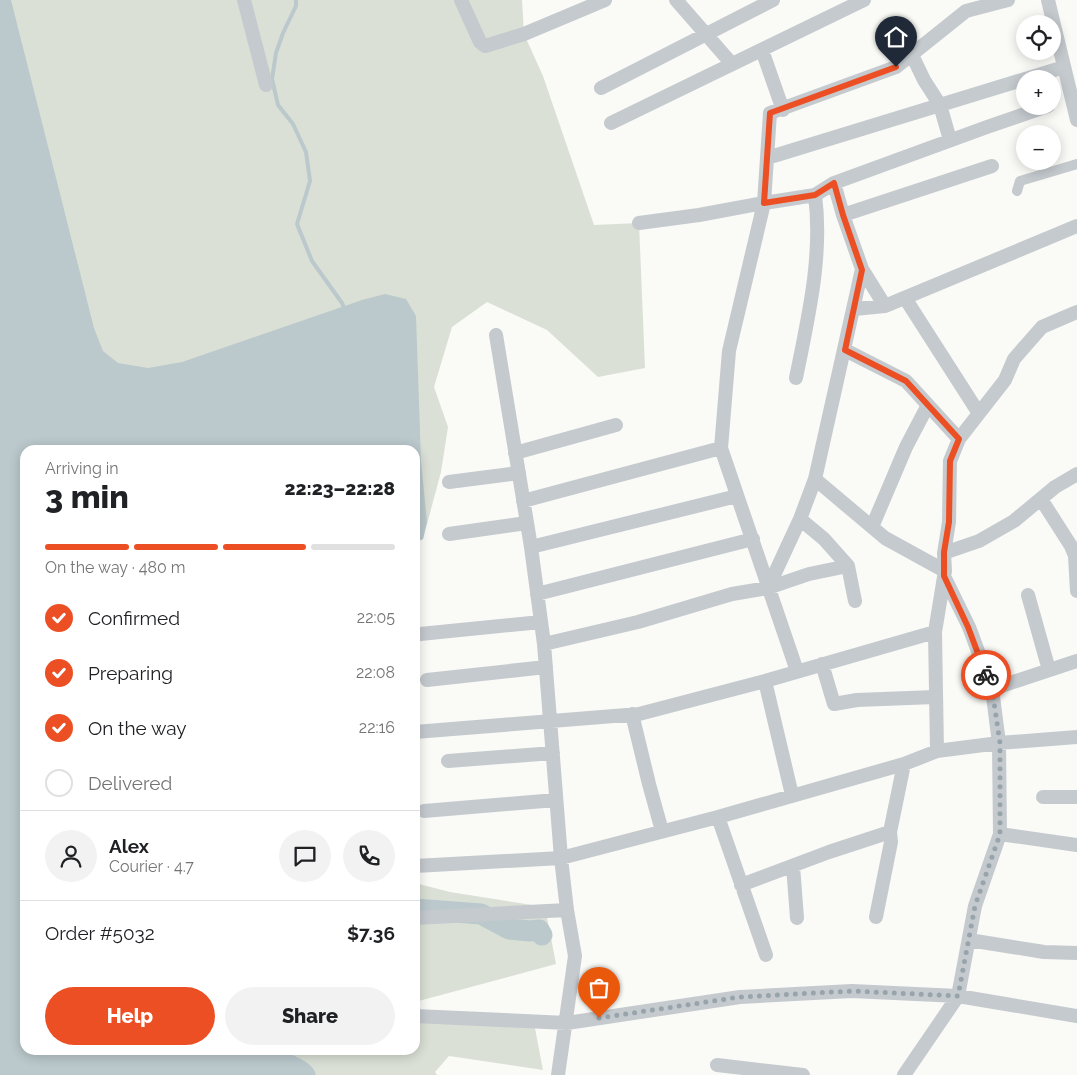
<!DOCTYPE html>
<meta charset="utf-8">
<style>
body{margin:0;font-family:Raleway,sans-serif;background:#f2f2f2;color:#202124;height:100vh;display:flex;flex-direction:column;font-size:19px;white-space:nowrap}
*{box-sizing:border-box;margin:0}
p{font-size:16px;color:#757577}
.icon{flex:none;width:28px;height:28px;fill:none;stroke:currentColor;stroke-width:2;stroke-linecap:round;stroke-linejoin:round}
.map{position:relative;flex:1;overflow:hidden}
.panel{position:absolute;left:20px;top:445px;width:400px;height:610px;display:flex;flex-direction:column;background:#fff;border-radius:15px;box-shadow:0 2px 12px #0003}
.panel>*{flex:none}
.fabs{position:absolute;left:1016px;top:15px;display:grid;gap:10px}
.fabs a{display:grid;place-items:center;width:45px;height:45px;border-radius:50%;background:#fff;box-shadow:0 2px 12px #0003;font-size:25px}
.pin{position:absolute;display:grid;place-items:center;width:42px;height:42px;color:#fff;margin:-51px -21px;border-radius:50% 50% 50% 0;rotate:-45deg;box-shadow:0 0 5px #0007}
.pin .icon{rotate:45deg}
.courier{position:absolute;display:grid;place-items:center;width:50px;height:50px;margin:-25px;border:4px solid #ed4f24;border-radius:50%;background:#fff;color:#222;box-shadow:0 1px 6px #0007}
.headline em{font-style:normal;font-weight:800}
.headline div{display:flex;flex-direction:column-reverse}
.headline{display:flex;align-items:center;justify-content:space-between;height:85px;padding:0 25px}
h1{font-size:32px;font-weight:800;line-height:38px}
.bar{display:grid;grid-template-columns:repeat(4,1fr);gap:8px 5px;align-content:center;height:60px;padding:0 25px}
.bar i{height:6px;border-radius:4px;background:#e0e0e0}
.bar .on{background:#ed4f24}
.bar p{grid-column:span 4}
.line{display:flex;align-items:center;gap:12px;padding:0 25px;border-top:1px solid #e0e0e0}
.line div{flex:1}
.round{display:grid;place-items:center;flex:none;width:52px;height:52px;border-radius:26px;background:#f2f2f2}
ol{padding:0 25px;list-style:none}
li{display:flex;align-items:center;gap:15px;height:55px}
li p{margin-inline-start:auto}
li .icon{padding:5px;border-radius:50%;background:#ed4f24;color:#fff;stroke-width:4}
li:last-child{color:#757577}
li i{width:28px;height:28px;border:2px solid #e0e0e0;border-radius:50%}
.cta{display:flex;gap:10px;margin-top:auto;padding:10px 25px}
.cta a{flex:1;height:58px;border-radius:30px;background:#ed4f24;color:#fff;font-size:20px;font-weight:800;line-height:58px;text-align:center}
.cta a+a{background:#f2f2f2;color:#202124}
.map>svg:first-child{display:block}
.green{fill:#dae0d6}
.water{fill:#bbc9cc}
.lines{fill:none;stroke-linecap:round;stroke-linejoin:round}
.stream{stroke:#bbc9cc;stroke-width:4}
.river{stroke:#bbc9cc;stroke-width:21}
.pedestrian{stroke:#c5cace;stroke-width:10}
.minor{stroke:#c5cace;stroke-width:14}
.done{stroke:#98a4ac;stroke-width:5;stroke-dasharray:0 9}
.route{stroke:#ed4f24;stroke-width:6}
</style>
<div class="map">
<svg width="1077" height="1075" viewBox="0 0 1077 1075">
<rect width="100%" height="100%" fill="#fafaf7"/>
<path class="green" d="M 0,0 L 522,0 L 524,34 L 543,76 L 594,225 L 639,223 L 645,368 L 598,377 L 547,330 L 487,302 L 452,327 L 434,387 L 448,427 L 441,472 L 423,539 L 415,543 L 415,450 L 25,450 L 25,1050 L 415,1050 L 415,1008 L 446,1022 L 533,1018 L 543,1070 L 449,1056 L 435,1072 L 437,1075 L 0,1075 Z
M 415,883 L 450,892 L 545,907 L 556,964 L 415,1002 Z"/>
<path class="water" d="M 0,0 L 11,0 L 94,328 L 103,351 L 118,363 L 148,368 L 182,362 L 362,300 L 385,294 L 406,299 L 416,316 L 421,461 L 427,522 L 423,539 L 415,543 L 415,450 L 25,450 L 25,1050 L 283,1050 C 294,1057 313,1061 316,1075 L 0,1075 Z"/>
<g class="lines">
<path class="stream" d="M 296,0 L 296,6 L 283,33 L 276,53 L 272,79 L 278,105 L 293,124 L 306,152 L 310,181 L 297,224 L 312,261 L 342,303 L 345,311"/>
<path class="river" d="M 415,909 L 481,914 L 509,929 L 530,931 L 539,930 L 542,935"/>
<path class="pedestrian" d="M 1017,191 L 1020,181 L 1077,164"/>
<path class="minor" d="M 244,0 L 266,85
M 461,0 L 480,42 L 485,46 L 524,34 L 605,0
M 676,0 L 732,64
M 1048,0 L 1077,120
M 762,50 L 783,110
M 912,55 L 924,80 L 940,105 L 950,140
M 601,88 L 773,0
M 611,123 L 864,0
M 767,158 L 1064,67
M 834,183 L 843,215 L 862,269 L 885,306
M 843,215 L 992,166
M 639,223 L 699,215 L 764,203 L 815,195 L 834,183 L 987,127 L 1048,106
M 905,298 L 978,412
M 854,309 L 885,306 L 1077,226
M 496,335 L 531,547 L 544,644 L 561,858 L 567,910 L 575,956 L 558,1075
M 845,350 L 906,381 L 959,439
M 796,378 C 808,318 823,256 815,195
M 515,453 L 616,425
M 815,479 L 885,538 L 945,571
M 449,482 L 519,473
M 1041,499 L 1071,546 L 1075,556 L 1077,591
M 523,501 L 721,448
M 800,519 L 824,539 L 848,566 L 855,601
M 872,527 L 906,447 L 928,405
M 449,534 L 527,523
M 531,547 L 737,496
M 944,553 L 979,541 L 1014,521 L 1055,487 L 1077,474
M 768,588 L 800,519 L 815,479 L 862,269
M 537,594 L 753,539
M 1028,595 L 1049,670
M 420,634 L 541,622
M 544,644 L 638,622 L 732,594 L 768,588 L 809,574 L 848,566
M 822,664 L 834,704 L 857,700 L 935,697
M 797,671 L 721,448 L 729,351 L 764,203 L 770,113 L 896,67 L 966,11 L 1008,0
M 427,680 L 546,667
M 765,681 L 792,795
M 992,689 L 1077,661
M 632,714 L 649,784 L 662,831
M 415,732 L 639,714 L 765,681 L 935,632
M 937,751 L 935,632 L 945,571 L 944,553 L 949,522 L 950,461 L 959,439 L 1005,380 L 1014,359 L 1042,327 L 1077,312
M 448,761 L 553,753
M 1043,797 L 1077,797
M 424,811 L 556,800
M 718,817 L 766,955
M 1000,834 L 1077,845
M 415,866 L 561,858 L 718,817 L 904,764 L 937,751 L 999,743 L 1077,737
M 793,866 L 797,918
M 741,885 L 829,852 L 890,832 L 904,764
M 876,917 L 891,842 L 890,832
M 415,918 L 567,910
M 969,940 L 1044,952 L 1077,953
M 415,1016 L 567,1023 L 740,997 L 852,991 L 958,996 L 1077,1016
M 717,1065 L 803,1075
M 904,1075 L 958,996 L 975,906 L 1000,834 L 999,743 L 992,689 L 969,627 L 944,576"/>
</g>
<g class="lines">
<path class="done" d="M 599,1018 L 740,997 L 852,991 L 958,996 L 975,906 L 1000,834 L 1000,743 L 992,689 L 986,675"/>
<path class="route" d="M 896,67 L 770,113 L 764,203 L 815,195 L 834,183 L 843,215 L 862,270 L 845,350 L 906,381 L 959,439 L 950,461 L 949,522 L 944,552 L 944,576 L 968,627 L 986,675"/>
</g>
</svg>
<div class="fabs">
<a><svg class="icon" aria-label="locate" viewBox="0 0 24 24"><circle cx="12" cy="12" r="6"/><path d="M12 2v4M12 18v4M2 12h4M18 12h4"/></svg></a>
<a>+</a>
<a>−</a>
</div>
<div class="pin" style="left:599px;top:1018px;background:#ea580c"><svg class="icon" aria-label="bag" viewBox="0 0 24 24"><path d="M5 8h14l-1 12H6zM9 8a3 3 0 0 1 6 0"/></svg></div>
<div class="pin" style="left:896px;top:67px;background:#1f2937"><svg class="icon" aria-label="home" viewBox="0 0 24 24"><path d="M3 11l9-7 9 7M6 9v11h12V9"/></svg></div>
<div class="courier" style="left:986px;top:675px"><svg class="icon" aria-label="bike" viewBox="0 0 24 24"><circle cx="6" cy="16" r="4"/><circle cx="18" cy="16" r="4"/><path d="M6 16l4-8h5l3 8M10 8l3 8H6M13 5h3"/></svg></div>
<section class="panel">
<div class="headline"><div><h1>3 min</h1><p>Arriving in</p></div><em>22:23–22:28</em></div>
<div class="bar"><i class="on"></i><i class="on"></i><i class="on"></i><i></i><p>On the way · 480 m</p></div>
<ol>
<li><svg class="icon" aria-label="check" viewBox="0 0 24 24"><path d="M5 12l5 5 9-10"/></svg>Confirmed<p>22:05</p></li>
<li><svg class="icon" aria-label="check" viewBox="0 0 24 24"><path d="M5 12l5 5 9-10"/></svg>Preparing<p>22:08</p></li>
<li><svg class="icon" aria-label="check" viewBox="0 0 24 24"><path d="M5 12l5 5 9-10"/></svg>On the way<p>22:16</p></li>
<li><i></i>Delivered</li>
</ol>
<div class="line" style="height:90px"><a class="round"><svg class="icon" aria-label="person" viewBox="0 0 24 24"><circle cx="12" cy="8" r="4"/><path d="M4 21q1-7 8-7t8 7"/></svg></a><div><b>Alex</b><p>Courier · 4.7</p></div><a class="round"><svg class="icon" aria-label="chat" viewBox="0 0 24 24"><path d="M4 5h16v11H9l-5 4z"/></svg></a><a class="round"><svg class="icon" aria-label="phone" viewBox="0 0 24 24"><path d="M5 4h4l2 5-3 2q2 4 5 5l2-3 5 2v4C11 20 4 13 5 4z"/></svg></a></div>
<div class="line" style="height:65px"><div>Order #5032</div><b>$7.36</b></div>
<div class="cta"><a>Help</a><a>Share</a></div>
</section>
</div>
